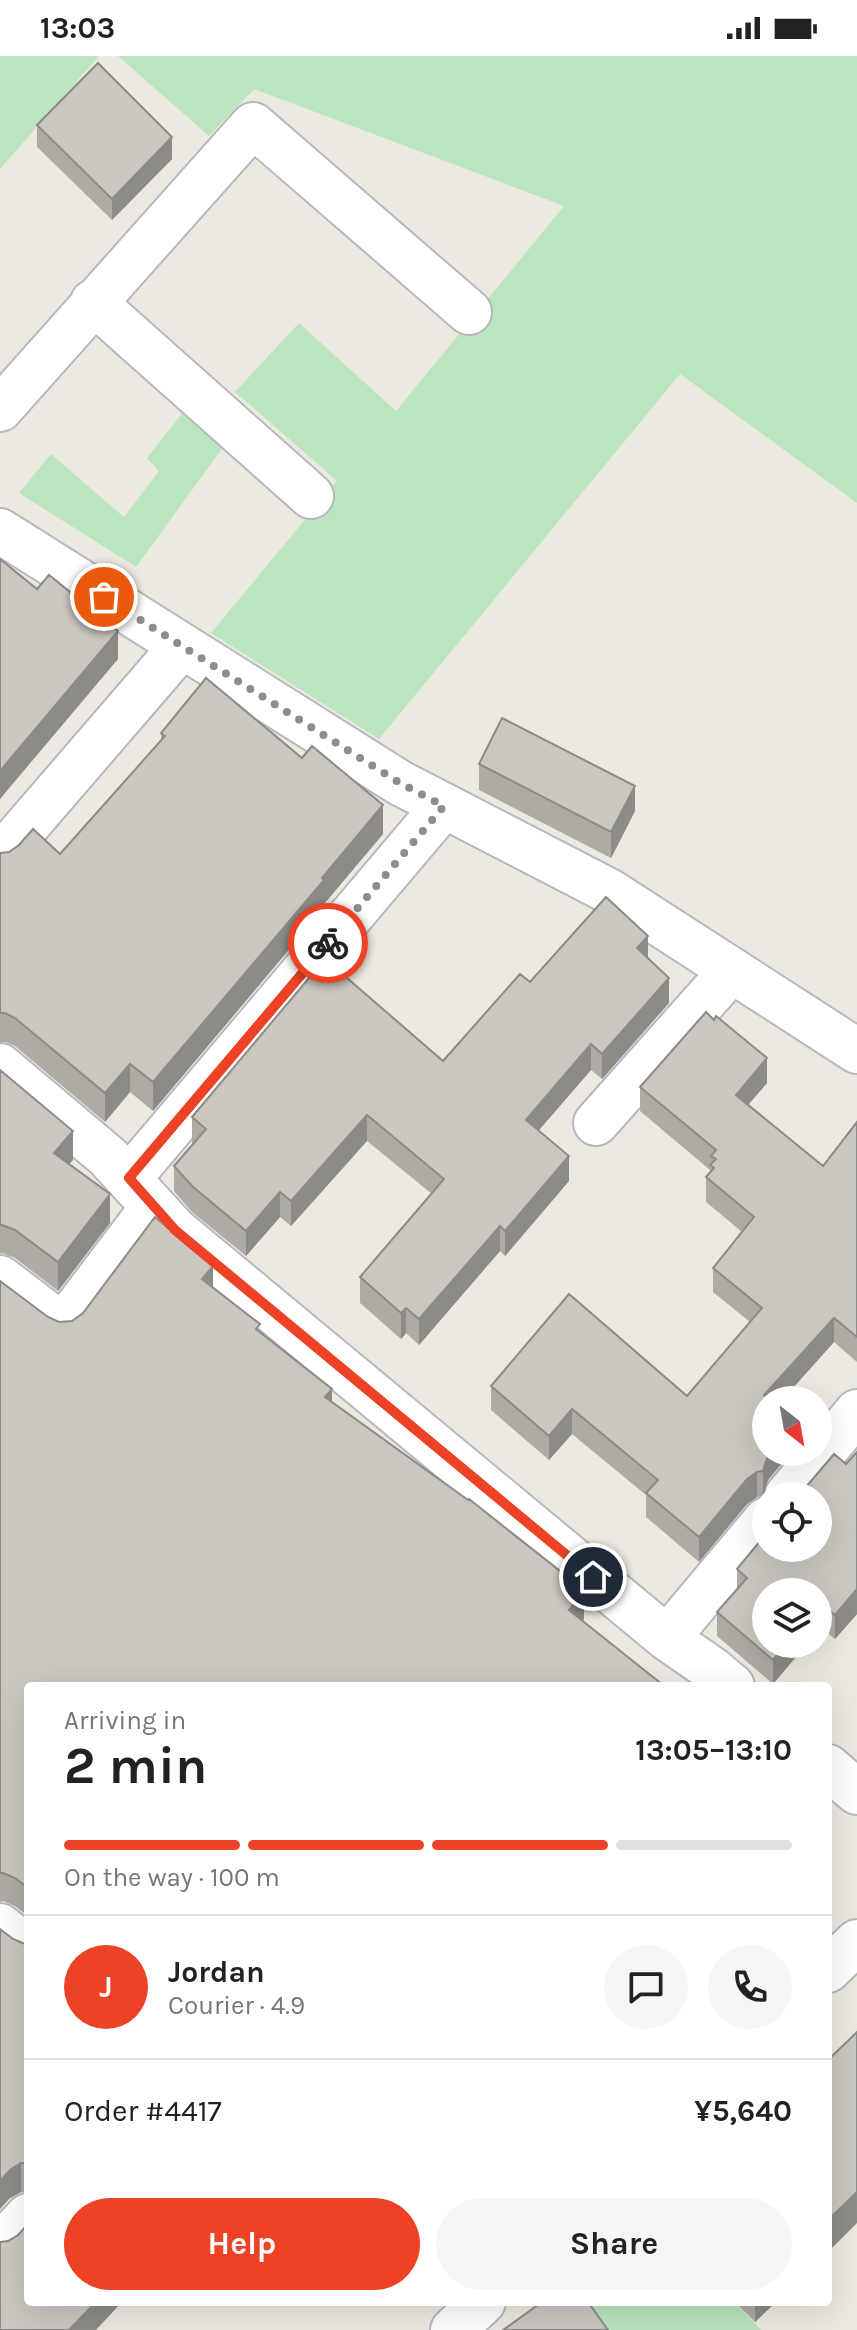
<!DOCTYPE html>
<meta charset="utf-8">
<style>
body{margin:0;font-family:Karla,sans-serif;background:#f6f6f6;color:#222;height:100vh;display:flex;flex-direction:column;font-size:30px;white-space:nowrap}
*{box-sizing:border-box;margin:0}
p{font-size:26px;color:#767676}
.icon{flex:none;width:44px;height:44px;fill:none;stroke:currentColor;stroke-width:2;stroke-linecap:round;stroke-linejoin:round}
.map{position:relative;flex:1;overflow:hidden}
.details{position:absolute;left:24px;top:1626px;width:808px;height:624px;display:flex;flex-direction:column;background:#fff;border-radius:8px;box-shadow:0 8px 32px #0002}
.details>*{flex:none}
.needle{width:52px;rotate:149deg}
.buttons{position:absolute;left:752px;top:1330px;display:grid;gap:16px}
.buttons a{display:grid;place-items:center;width:80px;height:80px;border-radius:50%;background:#fff;box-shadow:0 8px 32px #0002;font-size:40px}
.pin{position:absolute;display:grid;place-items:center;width:68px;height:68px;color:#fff;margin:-34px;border:4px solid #fff;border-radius:50%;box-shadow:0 2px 8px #0007}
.courier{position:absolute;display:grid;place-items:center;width:80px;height:80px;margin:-40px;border:6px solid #ed4225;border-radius:50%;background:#fff;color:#222;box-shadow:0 2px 10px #0007}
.summary em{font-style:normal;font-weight:700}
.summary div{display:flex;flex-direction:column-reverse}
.summary{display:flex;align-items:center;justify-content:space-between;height:136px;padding:0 40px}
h1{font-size:52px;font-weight:700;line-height:60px}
.bar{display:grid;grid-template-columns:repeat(4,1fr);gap:12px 8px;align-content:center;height:96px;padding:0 40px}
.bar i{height:10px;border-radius:6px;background:#e0e0e0}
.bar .active{background:#ed4225}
.bar p{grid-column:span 4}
.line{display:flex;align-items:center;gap:20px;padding:0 40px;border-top:2px solid #e0e0e0}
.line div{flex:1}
.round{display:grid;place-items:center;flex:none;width:84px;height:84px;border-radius:42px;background:#f6f6f6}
.primary-button{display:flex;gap:16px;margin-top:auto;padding:16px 40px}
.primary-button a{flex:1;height:92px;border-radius:48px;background:#ed4225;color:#fff;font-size:32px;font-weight:700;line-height:92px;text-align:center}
.primary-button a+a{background:#f6f6f6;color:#222}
.status{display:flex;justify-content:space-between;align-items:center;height:56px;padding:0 40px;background:#fff;direction:ltr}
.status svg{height:22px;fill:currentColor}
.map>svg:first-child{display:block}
.green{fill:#bbe5be}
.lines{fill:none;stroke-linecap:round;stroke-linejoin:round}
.minor-casing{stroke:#b6b8bd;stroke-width:48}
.minor{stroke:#fff;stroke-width:44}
.wall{fill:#adaba4}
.shaded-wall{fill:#8d8b86}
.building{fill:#c9c7bf;stroke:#8d8b86;stroke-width:2}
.done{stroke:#8c8e8d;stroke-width:8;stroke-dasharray:0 14.4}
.route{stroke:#ed4225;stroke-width:10}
</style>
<div class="status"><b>13:03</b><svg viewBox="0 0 49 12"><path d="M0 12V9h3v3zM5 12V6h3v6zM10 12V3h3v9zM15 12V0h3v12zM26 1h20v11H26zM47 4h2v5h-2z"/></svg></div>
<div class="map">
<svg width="857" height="2274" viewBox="0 0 857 2274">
<rect width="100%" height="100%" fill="#eceae0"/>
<path class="green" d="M 0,0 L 99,0 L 0,113 Z
M 118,0 L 857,0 L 857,447 L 680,318 L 379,683 L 211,577 L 337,425 L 235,336 L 299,267 L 396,355 L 564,150 L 254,33 L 209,80 Z
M 184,355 L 224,390 L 136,511 L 19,437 L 51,398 L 124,461 L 159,415 L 147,402 Z
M 582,2246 L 735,2246 L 761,2274 L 602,2274 Z"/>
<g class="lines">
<defs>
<path id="minor" d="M 93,246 L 311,440
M 0,353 L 253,69 L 469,256
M 0,475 L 400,727 L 609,835 L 857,995
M 0,801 L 181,591
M 0,1010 L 108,1101 L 175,1174 L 667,1582 L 713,1614 L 732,1630
M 596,1067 L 732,914
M 129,1122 L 444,750
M 0,1222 L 63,1270 L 153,1151
M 787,1440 L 857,1356
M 667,1582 L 766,1464
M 828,1711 L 857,1736
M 0,1870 L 28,1892
M 828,1914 L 857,1886
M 0,2190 L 28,2160
M 453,2274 L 483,2246"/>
</defs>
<use href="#minor" class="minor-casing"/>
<use href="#minor" class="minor"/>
</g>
<path class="wall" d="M 37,69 L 172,103 L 112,164 L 37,91 Z
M 161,677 L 383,778 L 324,848 L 324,852 L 153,1055 L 130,1036 L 105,1066 L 15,990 L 5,986 L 0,986 L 0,797 L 60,798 L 161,684 Z
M 479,708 L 635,755 L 611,802 L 479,734 Z
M 648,902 L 669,947 L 602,1023 L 591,1014 L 539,1074 L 569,1125 L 505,1200 L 500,1195 L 419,1289 L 406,1277 L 401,1283 L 360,1247 L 360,1221 L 432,1138 L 367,1085 L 291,1170 L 280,1161 L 246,1200 L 192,1156 L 174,1135 L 174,1110 L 193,1088 L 192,1087 L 192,1061 L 443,1005 L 530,926 Z
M 0,1014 L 73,1104 L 69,1108 L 110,1167 L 58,1235 L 15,1202 L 2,1197 L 0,1198 Z
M 767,1027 L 748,1049 L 823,1110 L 857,1066 L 857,1306 L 834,1286 L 782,1344 L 766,1344 L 766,1396 L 791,1396 L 768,1424 L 763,1440 L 757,1441 L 747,1448 L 699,1506 L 646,1461 L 646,1439 L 572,1378 L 549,1404 L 491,1354 L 491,1330 L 687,1340 L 750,1266 L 713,1236 L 713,1212 L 742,1176 L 706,1146 L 706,1121 L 710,1117 L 710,1114 L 640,1055 L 640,1031 Z
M 0,1225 L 48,1261 L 59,1266 L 72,1265 L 213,1232 L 332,1346 L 584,1563 L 582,1565 L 663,1630 L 28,1630 L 28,1860 L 15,1850 L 3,1845 L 0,1846 Z
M 857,1396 L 857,1558 L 835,1583 L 821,1572 L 818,1575 L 818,1536 L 766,1588 L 807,1588 L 773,1628 L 717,1580 L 717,1556 L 737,1533 L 737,1513 L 766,1492 L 796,1438 L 846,1408 Z
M 13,1883 L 25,1888 L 28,1888 L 28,2136 L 21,2136 L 10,2142 Z
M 735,2246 L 776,2246 L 755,2266 Z"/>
<path class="shaded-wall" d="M 172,81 L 172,103 L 112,164 L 112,143 Z
M 118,575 L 118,603 L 0,743 L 0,715 Z
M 635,730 L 635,755 L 611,802 L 611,776 Z
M 383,749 L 383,778 L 324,848 L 324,852 L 153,1055 L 153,1026 Z
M 648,880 L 648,905 L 637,892 Z
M 669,922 L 669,947 L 602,1023 L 602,998 Z
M 591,988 L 591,1014 L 526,1089 L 526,1064 Z
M 767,1002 L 767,1027 L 736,1063 L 736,1039 Z
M 130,1008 L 130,1036 L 105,1066 L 105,1037 Z
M 367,1059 L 367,1085 L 291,1170 L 291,1145 Z
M 73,1075 L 73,1104 L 54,1125 L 54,1097 Z
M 569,1100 L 569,1125 L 505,1200 L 505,1175 Z
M 280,1136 L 280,1161 L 246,1200 L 246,1175 Z
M 110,1138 L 110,1167 L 58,1235 L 58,1206 Z
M 500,1170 L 500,1195 L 419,1289 L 419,1263 Z
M 213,1210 L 213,1238 L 202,1223 Z
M 406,1252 L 406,1277 L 401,1283 L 401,1257 Z
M 834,1262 L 834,1286 L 782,1344 L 766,1344 L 764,1339 Z
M 332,1333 L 332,1361 L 325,1341 Z
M 572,1353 L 572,1378 L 549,1404 L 549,1380 Z
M 771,1396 L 791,1396 L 768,1424 L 763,1440 L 763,1415 L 768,1399 Z
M 757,1416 L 757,1441 L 747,1448 L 699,1506 L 699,1481 L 747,1423 Z
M 857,1533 L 857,1558 L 835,1583 L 835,1559 Z
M 584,1534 L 584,1563 L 569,1582 L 569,1554 Z
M 821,1548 L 821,1572 L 818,1575 L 818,1551 Z
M 786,1588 L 807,1588 L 773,1628 L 773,1604 Z
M 21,2107 L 21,2136 L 10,2142 L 0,2153 L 0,2125 L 10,2114 Z
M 857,2136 L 857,2167 L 828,2196 L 828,2164 Z
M 96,2246 L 122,2246 L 96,2274 L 69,2274 Z
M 755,2246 L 776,2246 L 755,2266 Z"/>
<path class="building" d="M 98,7 L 172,81 L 112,143 L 37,69 Z
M 0,503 L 37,533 L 49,519 L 118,575 L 0,715 Z
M 206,622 L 302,702 L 312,690 L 383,749 L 322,822 L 324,824 L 153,1026 L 130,1008 L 105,1037 L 15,962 L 5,957 L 0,957 L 0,797 L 9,796 L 19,789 L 33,773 L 60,798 L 165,680 L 161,677 Z
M 502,662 L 635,730 L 611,776 L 479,708 Z
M 606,841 L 648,880 L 637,892 L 669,922 L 602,998 L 591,988 L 526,1064 L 569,1100 L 505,1175 L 500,1170 L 419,1263 L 406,1252 L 401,1257 L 360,1221 L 444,1123 L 367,1059 L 291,1145 L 280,1136 L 246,1175 L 192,1130 L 174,1110 L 206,1073 L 192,1061 L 325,903 L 443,1005 L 520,918 L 530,926 Z
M 706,956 L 714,964 L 716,960 L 767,1002 L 736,1039 L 823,1110 L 857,1066 L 857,1281 L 834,1262 L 764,1339 L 771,1344 L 766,1344 L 766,1396 L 771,1396 L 768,1399 L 763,1415 L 757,1416 L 747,1423 L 699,1481 L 646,1437 L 658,1424 L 572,1353 L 549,1380 L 491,1330 L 569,1238 L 687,1340 L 762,1252 L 713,1212 L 754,1161 L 706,1121 L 714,1112 L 710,1109 L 716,1103 L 711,1100 L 716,1094 L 640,1031 Z
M 0,1014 L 73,1075 L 54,1097 L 110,1138 L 58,1206 L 15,1174 L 2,1169 L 0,1169 Z
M 155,1161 L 213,1210 L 202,1223 L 260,1268 L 256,1273 L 332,1333 L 325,1341 L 468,1444 L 469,1443 L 584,1534 L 569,1554 L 663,1629 L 661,1630 L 28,1630 L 28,1832 L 15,1822 L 3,1817 L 0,1817 L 0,1225 L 48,1261 L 59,1266 L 72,1265 L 83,1257 Z
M 857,1396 L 857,1533 L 835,1559 L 821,1548 L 818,1551 L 818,1536 L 766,1536 L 766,1588 L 786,1588 L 773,1604 L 717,1556 L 747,1522 L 737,1513 L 766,1478 L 766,1492 L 818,1492 L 818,1440 L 790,1439 L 796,1438 L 806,1431 L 834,1398 L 846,1408 Z
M 0,1873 L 13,1883 L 25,1888 L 28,1888 L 28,2107 L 21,2107 L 10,2114 L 0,2125 Z
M 857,1976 L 857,2136 L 828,2164 L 828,2004 Z
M 28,2168 L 28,2246 L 96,2246 L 69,2274 L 0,2274 L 0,2186 L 8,2185 L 18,2179 Z
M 542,2246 L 588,2246 L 608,2274 L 503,2274 Z"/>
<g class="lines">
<path class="done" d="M 104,541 L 400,727 L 444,750 L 328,887"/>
<path class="route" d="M 328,887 L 129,1122 L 175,1174 L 593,1521"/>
</g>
</svg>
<div class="buttons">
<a><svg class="needle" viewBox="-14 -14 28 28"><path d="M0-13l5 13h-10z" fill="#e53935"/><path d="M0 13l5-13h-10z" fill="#767676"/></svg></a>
<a><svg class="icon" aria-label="locate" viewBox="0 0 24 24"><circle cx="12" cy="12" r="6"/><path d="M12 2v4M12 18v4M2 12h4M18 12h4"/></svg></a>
<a><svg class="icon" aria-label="layers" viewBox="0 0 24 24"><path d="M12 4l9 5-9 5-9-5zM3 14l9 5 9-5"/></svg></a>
</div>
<div class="pin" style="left:104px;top:541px;background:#ea580c"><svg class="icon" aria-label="bag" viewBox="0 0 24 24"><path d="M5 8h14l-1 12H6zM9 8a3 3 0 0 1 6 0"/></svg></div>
<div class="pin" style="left:593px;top:1521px;background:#1f2937"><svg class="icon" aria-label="home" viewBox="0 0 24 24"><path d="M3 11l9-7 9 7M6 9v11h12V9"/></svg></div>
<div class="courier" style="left:328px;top:887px"><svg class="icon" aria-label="bike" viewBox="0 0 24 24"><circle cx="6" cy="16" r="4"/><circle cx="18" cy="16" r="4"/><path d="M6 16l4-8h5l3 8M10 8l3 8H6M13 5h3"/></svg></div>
<section class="details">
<div class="summary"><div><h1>2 min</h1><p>Arriving in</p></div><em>13:05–13:10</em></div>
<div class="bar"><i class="active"></i><i class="active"></i><i class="active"></i><i></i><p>On the way · 100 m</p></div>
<div class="line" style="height:144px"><b class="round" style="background:#ed4225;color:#fff">J</b><div><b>Jordan</b><p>Courier · 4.9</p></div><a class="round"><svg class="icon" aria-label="chat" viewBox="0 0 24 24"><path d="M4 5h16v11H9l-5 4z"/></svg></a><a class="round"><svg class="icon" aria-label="phone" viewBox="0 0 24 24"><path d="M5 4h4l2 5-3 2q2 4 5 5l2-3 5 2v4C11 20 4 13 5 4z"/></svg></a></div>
<div class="line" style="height:104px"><div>Order #4417</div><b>¥5,640</b></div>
<div class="primary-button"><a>Help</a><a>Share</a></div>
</section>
</div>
